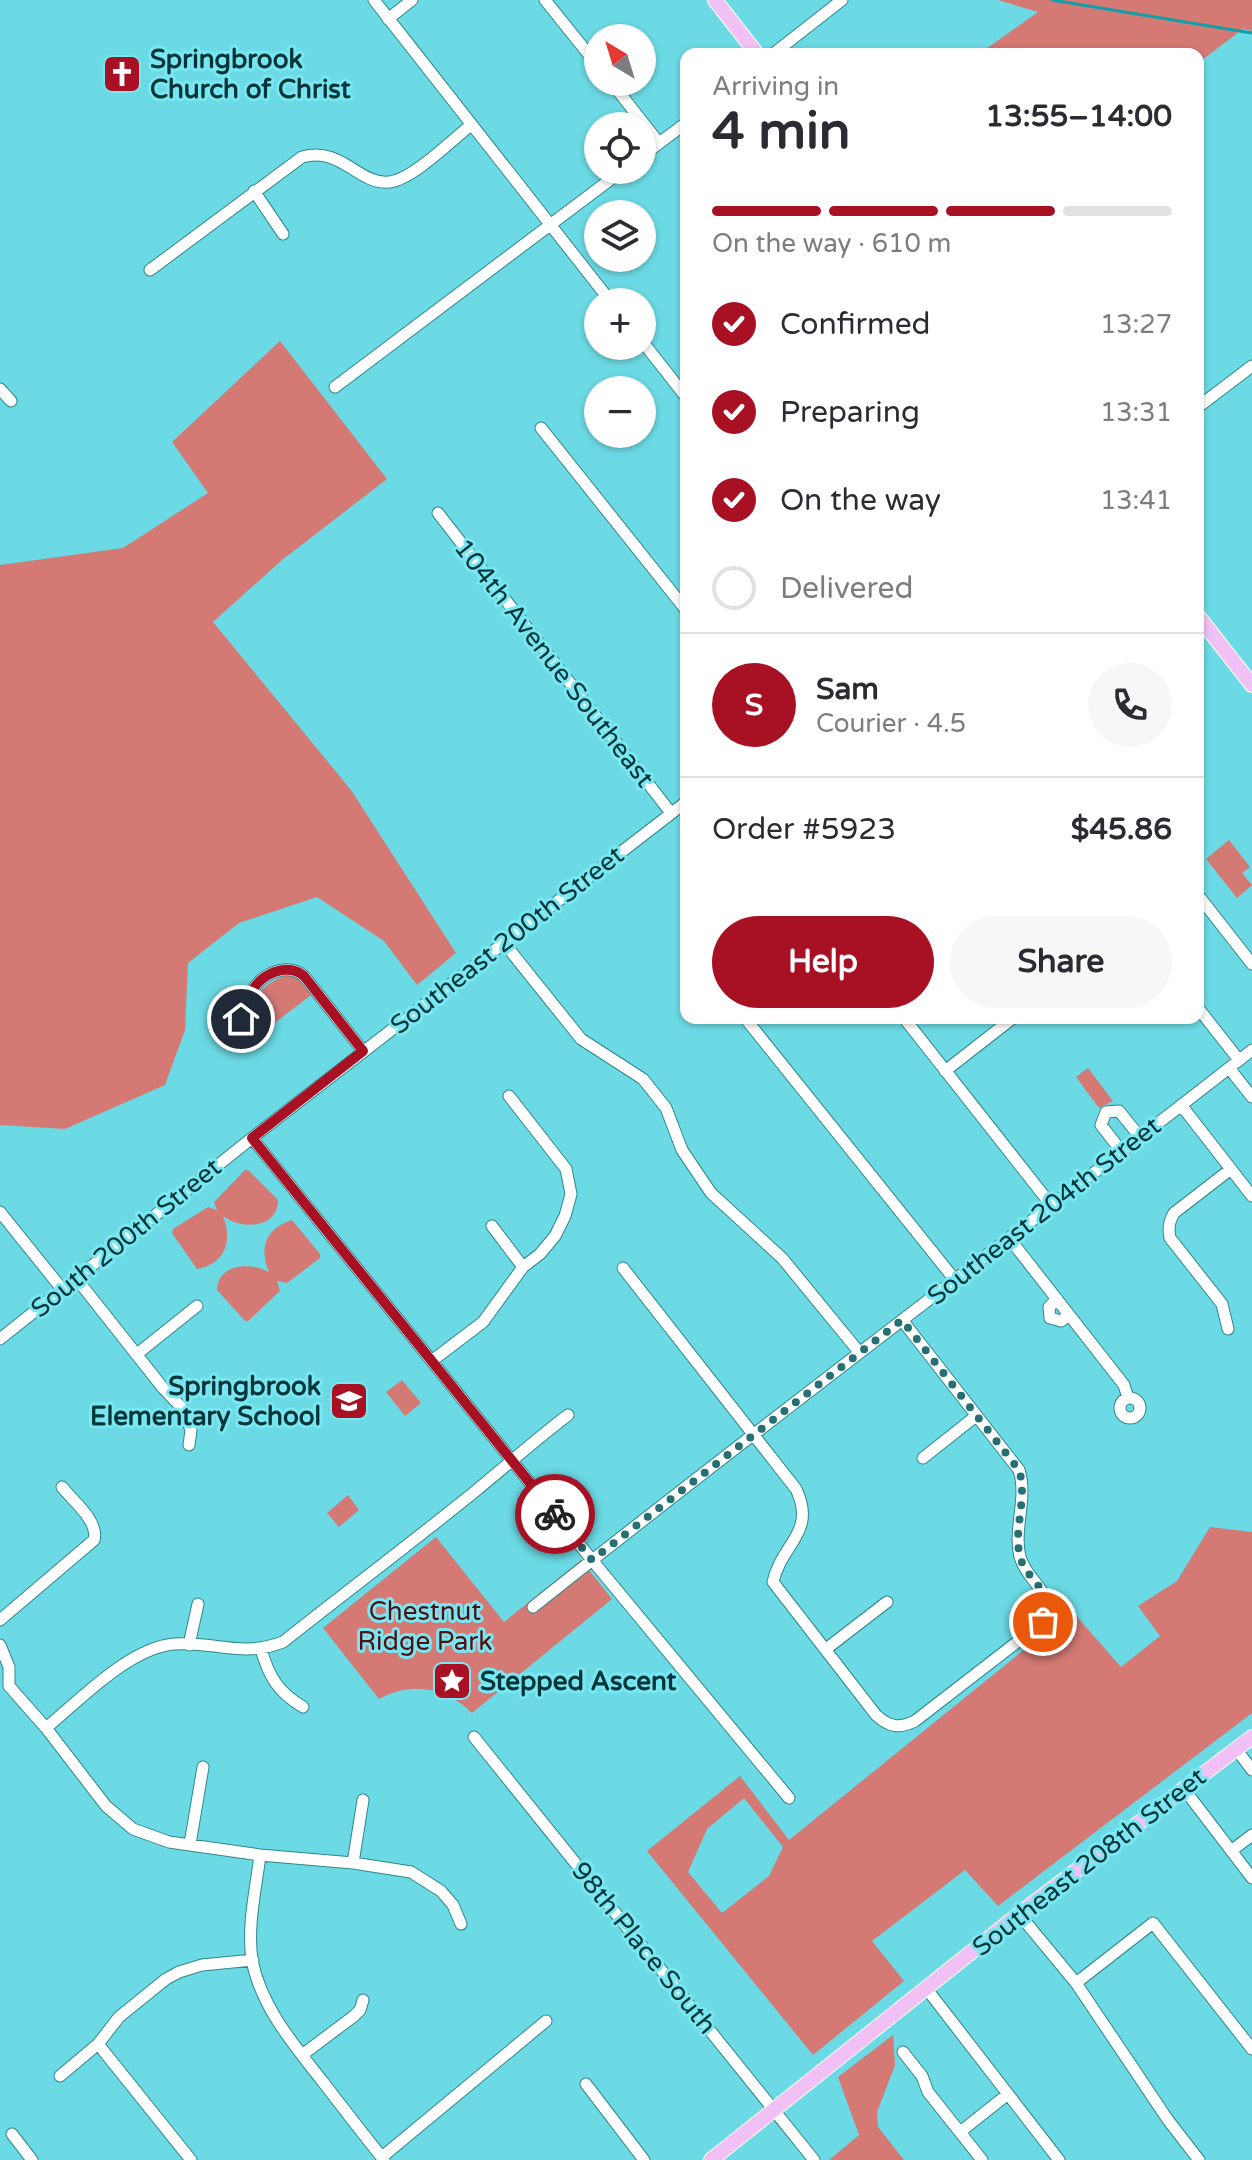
<!DOCTYPE html>
<meta charset="utf-8">
<style>
body{margin:0;font-family:"Varela Round",sans-serif;background:#f7f7f7;color:#2b2b33;height:100vh;display:flex;flex-direction:column;font-size:30px;white-space:nowrap}
*{box-sizing:border-box;margin:0}
p{font-size:26px;color:#7c7c81}
.icon{flex:none;width:44px;height:44px;fill:none;stroke:currentColor;stroke-width:2;stroke-linecap:round;stroke-linejoin:round}
.map{position:relative;flex:1;overflow:hidden}
.sheet{position:absolute;left:680px;top:48px;width:524px;height:976px;display:flex;flex-direction:column;background:#fff;border-radius:16px;box-shadow:0 2px 6px #0004}
.sheet>*{flex:none}
.needle{width:52px;rotate:322deg}
.fabs{position:absolute;left:584px;top:24px;display:grid;gap:16px}
.fabs a{display:grid;place-items:center;width:72px;height:72px;border-radius:50%;background:#fff;box-shadow:0 2px 6px #0004;font-size:40px}
.pin{position:absolute;display:grid;place-items:center;width:68px;height:68px;color:#fff;margin:-34px;border:4px solid #fff;border-radius:50%;box-shadow:0 2px 8px #0007}
.courier{position:absolute;display:grid;place-items:center;width:80px;height:80px;margin:-40px;border:6px solid #a81023;border-radius:50%;background:#fff;color:#222;box-shadow:0 2px 10px #0007}
.headline em{font-style:normal;font-weight:800}
.headline div{display:flex;flex-direction:column-reverse}
.headline{display:flex;align-items:center;justify-content:space-between;height:136px;padding:0 32px}
h1{font-size:52px;font-weight:800;line-height:60px}
.bar{display:grid;grid-template-columns:repeat(4,1fr);gap:12px 8px;align-content:center;height:96px;padding:0 32px}
.bar i{height:10px;border-radius:6px;background:#e1e1e2}
.bar .selected{background:#a81023}
.bar p{grid-column:span 4}
.line{display:flex;align-items:center;gap:20px;padding:0 32px;border-top:2px solid #e1e1e2}
.line div{flex:1}
.round{display:grid;place-items:center;flex:none;width:84px;height:84px;border-radius:42px;background:#f7f7f7}
ol{padding:0 32px;list-style:none}
li{display:flex;align-items:center;gap:24px;height:88px}
li p{margin-inline-start:auto}
li .icon{padding:8px;border-radius:50%;background:#a81023;color:#fff;stroke-width:4}
li:last-child{color:#7c7c81}
li i{width:44px;height:44px;border:4px solid #e1e1e2;border-radius:50%}
.cta{display:flex;gap:16px;margin-top:auto;padding:16px 32px}
.cta a{flex:1;height:92px;border-radius:48px;background:#a81023;color:#fff;font-size:32px;font-weight:800;line-height:92px;text-align:center}
.cta a+a{background:#f7f7f7;color:#2b2b33}
.map>svg:first-child{display:block}
.green{fill:#d47974;fill-rule:evenodd}
.lines{fill:none;stroke-linecap:round;stroke-linejoin:round}
.stream{stroke:#119ea9;stroke-width:3}
.minor-casing{stroke:#2f868d;stroke-width:13}
.major-casing{stroke:#fff;stroke-width:16}
.minor{stroke:#fff;stroke-width:11}
.major{stroke:#f1c1f6;stroke-width:14}
.done{stroke:#256f75;stroke-width:8;stroke-dasharray:0 14.4}
.route{stroke:#a81023;stroke-width:10}
.labels{text-anchor:middle;dominant-baseline:central;stroke-width:6;stroke-linejoin:round;paint-order:stroke}
.poi-label{font-size:26px;font-weight:bold;fill:#003539;stroke:#79e7f1;text-anchor:start}
.street-label{font-size:26px;fill:#003539;stroke:#79e7f1}
.park-label{font-size:26px;fill:#520f12;stroke:#79e7f1}
</style>
<div class="map">
<svg width="1252" height="2160" viewBox="0 0 1252 2160">
<rect width="100%" height="100%" fill="#6bdae4"/>
<path class="green" d="M 998,0 L 1252,0 L 1252,31 L 1243,29 L 1198,63 L 1198,54 L 1104,54 L 1099,48 L 1092,54 L 979,54 L 1038,12 Z
M 280,341 L 387,479 L 282,560 L 213,622 L 351,790 L 456,953 L 417,985 L 384,941 L 317,897 L 239,923 L 188,963 L 185,1030 L 165,1085 L 65,1129 L 0,1125 L 0,565 L 123,548 L 208,493 L 172,442 Z
M 1229,840 L 1250,867 L 1242,873 L 1252,885 L 1237,898 L 1206,859 Z
M 289,975 L 298,979 L 311,995 L 272,1025 L 267,1010 L 256,1001 L 256,997 C 262,987 277,977 289,975 Z
M 1088,1068 L 1113,1101 L 1099,1108 L 1076,1077 Z
M 245,1170 L 248,1170 L 278,1200 C 278,1229 241,1230 223,1216 C 233,1241 225,1264 197,1269 L 172,1233 L 173,1229 L 208,1207 L 217,1210 L 214,1202 Z
M 292,1220 L 320,1254 L 320,1258 L 287,1283 L 277,1281 L 280,1291 L 248,1321 L 245,1321 L 217,1290 C 218,1263 251,1262 269,1272 C 259,1248 265,1229 292,1220 Z
M 402,1380 L 421,1403 L 405,1416 L 386,1392 Z
M 348,1495 L 359,1510 L 339,1527 L 327,1513 Z
M 1210,1527 L 1252,1532 L 1252,1713 L 998,1906 L 965,1870 L 872,1941 L 904,1981 L 813,2055 L 647,1851 L 740,1776 L 789,1840 L 1072,1611 L 1121,1667 L 1160,1636 L 1138,1606 L 1177,1581 ZM 744,1798 L 783,1847 L 769,1876 L 722,1913 L 688,1872 L 707,1829 Z
M 436,1537 L 504,1622 L 581,1560 L 612,1599 L 472,1713 C 446,1687 411,1681 379,1699 L 323,1628 Z
M 893,2035 L 895,2065 L 877,2112 L 878,2127 L 904,2160 L 829,2160 L 859,2135 L 838,2077 Z"/>
<g class="lines">
<path class="stream" d="M 1052,0 L 1252,33"/>
<defs>
<path id="minor" d="M 374,0 L 611,302
M 545,0 L 598,66
M 388,19 L 412,0
M 773,54 L 842,0
M 611,82 L 659,143
M 642,156 L 686,123
M 254,191 L 283,234
M 150,270 L 302,157 C 342,146 358,185 389,182 C 412,180 452,140 471,125
M 642,341 L 686,397
M 335,387 L 623,170
M 0,389 L 11,401
M 1198,407 L 1252,366
M 541,428 L 686,610
M 438,513 L 671,813
M 1198,895 L 1252,964
M 504,943 L 581,1039 L 643,1079 L 666,1108 L 682,1150 L 711,1193 L 782,1258 L 859,1352
M 1198,1008 L 1239,1060
M241 1022a10 10 0 1 1 20 0a10 10 0 1 1-20 0Z
M 250,1012 C 241,984 283,957 304,976 L 363,1051
M 745,1018 L 955,1280
M 904,1018 L 1052,1206
M 1229,1068 L 1252,1097
M 945,1071 L 1013,1018
M 1181,1105 L 1252,1196
M 252,1138 L 592,1560 L 789,1798
M 1122,1152 L 1101,1125 L 1106,1112 L 1119,1111 L 1140,1137
M 0,1212 L 62,1289
M 492,1226 L 523,1267
M 1009,1238 L 1124,1385 L 1128,1398
M 623,1268 L 796,1489 C 817,1533 781,1544 773,1582 L 876,1715 C 889,1727 899,1729 915,1721 L 1043,1622 L 1050,1611 C 1047,1589 1026,1578 1020,1557 C 1013,1529 1028,1498 1019,1470 L 902,1320
M 76,1278 L 163,1388 L 182,1408 L 191,1430 L 189,1445
M 1057,1299 L 1049,1307 L 1050,1318 L 1061,1321 L 1069,1315
M 1228,1329 L 1222,1304 L 1170,1238 C 1168,1229 1169,1221 1174,1213 L 1231,1169
M 0,1339 L 252,1138 L 686,802
M 137,1354 L 197,1306
M 433,1360 L 483,1322 L 523,1267 L 540,1254 L 555,1236 L 565,1216 L 571,1194 L 566,1169 L 509,1096
M1120 1408a10 10 0 1 1 20 0a10 10 0 1 1-20 0Z
M 923,1458 L 976,1416
M 533,1607 C 770,1418 1014,1237 1252,1050
M 0,1620 L 94,1540 C 99,1521 73,1501 62,1487
M 0,1645 L 9,1667 L 9,1686
M 189,1645 L 198,1604
M 261,1649 C 269,1677 278,1692 303,1707
M 826,1649 L 887,1602
M 9,1686 L 46,1728 L 106,1806 L 133,1829 L 169,1842 L 260,1855 L 353,1863 L 411,1872 L 441,1891 L 453,1905 L 461,1924
M 46,1728 C 80,1700 129,1648 174,1644 C 215,1641 241,1658 283,1642 C 346,1592 410,1544 473,1493 C 505,1467 535,1440 568,1415
M 474,1737 L 814,2160
M 1236,1749 L 1252,1770
M 1184,1789 L 1252,1878
M 190,1844 L 203,1767
M 1231,1851 L 1252,1835
M 260,1855 C 256,1889 247,1925 252,1960 C 261,2007 294,2045 323,2082 C 343,2108 363,2134 384,2160
M 353,1863 L 363,1800
M 1019,1914 L 1076,1983 L 1168,2120 L 1199,2160
M 1076,1983 L 1153,1923 L 1252,2049
M 926,1988 L 1059,2160
M 98,2044 L 191,2160
M 903,2052 L 922,2076 L 928,2092 L 982,2160
M 302,2055 L 354,2016 L 360,2010 L 363,2000
M 60,2076 L 98,2044 L 119,2017 L 166,1979 L 179,1972 L 202,1965 L 253,1960
M 586,2084 L 644,2160
M 960,2132 L 1008,2094
M 12,2134 L 32,2160
M 382,2157 L 546,2021"/>
<path id="major" d="M 715,0 L 757,54
M 1198,616 L 1252,685
M 711,2160 L 1019,1914 L 1252,1737"/>
</defs>
<use href="#minor" class="minor-casing"/>
<use href="#major" class="major-casing"/>
<use href="#minor" class="minor"/>
<use href="#major" class="major"/>
</g>
<g class="lines">
<path class="done" d="M 555,1514 L 592,1560 L 902,1320 L 1019,1470 C 1028,1498 1013,1528 1020,1557 C 1026,1579 1054,1592 1048,1617 L 1043,1622"/>
<path class="route" d="M 241,1019 L 250,1012 C 241,984 283,957 304,976 L 363,1051 L 252,1138 L 555,1514"/>
</g>
<defs>
<symbol id="church-square" viewBox="-11 -11 22 22"><rect x="-9" y="-9" width="18" height="18" rx="4" fill="#a81023" stroke="#79e7f1"/><path d="M-1.2-6h2.4v3.5h3.3v2.4h-3.3V6h-2.4V-.1h-3.3v-2.4h3.3Z" fill="#fff"/></symbol>
<symbol id="school-square" viewBox="-11 -11 22 22"><rect x="-9" y="-9" width="18" height="18" rx="4" fill="#a81023" stroke="#79e7f1"/><path d="M0-5L7-2L0 1L-7-2ZM-4 1L0 2.5L4 1V4Q0 6-4 4Z" fill="#fff"/></symbol>
<symbol id="sight-square" viewBox="-11 -11 22 22"><rect x="-9" y="-9" width="18" height="18" rx="4" fill="#a81023" stroke="#79e7f1"/><path d="M0-6L1.8-2.2L6-1.7L2.9 1.2L3.7 5.4L0 3.3L-3.7 5.4L-2.9 1.2L-6-1.7L-1.8-2.2Z" fill="#fff"/></symbol>
</defs>
<g fill-rule="evenodd">
<use href="#church-square" x="100" y="52" width="44" height="44"/>
<use href="#school-square" x="327" y="1379" width="44" height="44"/>
<use href="#sight-square" x="430" y="1659" width="44" height="44"/>
</g>
<g class="labels">
<g class="poi-label">
<text x="150" y="59">Springbrook<tspan x="150" dy="30">Church of Christ</tspan></text>
<text x="321" y="1386" text-anchor="end">Springbrook<tspan x="321" dy="30">Elementary School</tspan></text>
<text x="480" y="1681">Stepped Ascent</text>
</g>
<g class="street-label">
<text transform="translate(554 663) rotate(52)">104th Avenue Southeast</text>
<text transform="translate(507 940) rotate(-38)">Southeast 200th Street</text>
<text transform="translate(1044 1211) rotate(-38)">Southeast 204th Street</text>
<text transform="translate(126 1238) rotate(-39)">South 200th Street</text>
<text transform="translate(1089 1862) rotate(-38)">Southeast 208th Street</text>
<text transform="translate(644 1948) rotate(51)">98th Place South</text>
</g>
<g class="park-label">
<text x="425" y="1611">Chestnut<tspan x="425" dy="30">Ridge Park</tspan></text>
</g>
</g>
</svg>
<div class="fabs">
<a><svg class="needle" viewBox="-14 -14 28 28"><path d="M0-13l5 13h-10z" fill="#e53935"/><path d="M0 13l5-13h-10z" fill="#7c7c81"/></svg></a>
<a><svg class="icon" aria-label="locate" viewBox="0 0 24 24"><circle cx="12" cy="12" r="6"/><path d="M12 2v4M12 18v4M2 12h4M18 12h4"/></svg></a>
<a><svg class="icon" aria-label="layers" viewBox="0 0 24 24"><path d="M12 4l9 5-9 5-9-5zM3 14l9 5 9-5"/></svg></a>
<a>+</a>
<a>−</a>
</div>
<div class="pin" style="left:1043px;top:1622px;background:#ea580c"><svg class="icon" aria-label="bag" viewBox="0 0 24 24"><path d="M5 8h14l-1 12H6zM9 8a3 3 0 0 1 6 0"/></svg></div>
<div class="pin" style="left:241px;top:1019px;background:#1f2937"><svg class="icon" aria-label="home" viewBox="0 0 24 24"><path d="M3 11l9-7 9 7M6 9v11h12V9"/></svg></div>
<div class="courier" style="left:555px;top:1514px"><svg class="icon" aria-label="bike" viewBox="0 0 24 24"><circle cx="6" cy="16" r="4"/><circle cx="18" cy="16" r="4"/><path d="M6 16l4-8h5l3 8M10 8l3 8H6M13 5h3"/></svg></div>
<section class="sheet">
<div class="headline"><div><h1>4 min</h1><p>Arriving in</p></div><em>13:55–14:00</em></div>
<div class="bar"><i class="selected"></i><i class="selected"></i><i class="selected"></i><i></i><p>On the way · 610 m</p></div>
<ol>
<li><svg class="icon" aria-label="check" viewBox="0 0 24 24"><path d="M5 12l5 5 9-10"/></svg>Confirmed<p>13:27</p></li>
<li><svg class="icon" aria-label="check" viewBox="0 0 24 24"><path d="M5 12l5 5 9-10"/></svg>Preparing<p>13:31</p></li>
<li><svg class="icon" aria-label="check" viewBox="0 0 24 24"><path d="M5 12l5 5 9-10"/></svg>On the way<p>13:41</p></li>
<li><i></i>Delivered</li>
</ol>
<div class="line" style="height:144px"><b class="round" style="background:#a81023;color:#fff">S</b><div><b>Sam</b><p>Courier · 4.5</p></div><a class="round"><svg class="icon" aria-label="phone" viewBox="0 0 24 24"><path d="M5 4h4l2 5-3 2q2 4 5 5l2-3 5 2v4C11 20 4 13 5 4z"/></svg></a></div>
<div class="line" style="height:104px"><div>Order #5923</div><b>$45.86</b></div>
<div class="cta"><a>Help</a><a>Share</a></div>
</section>
</div>
